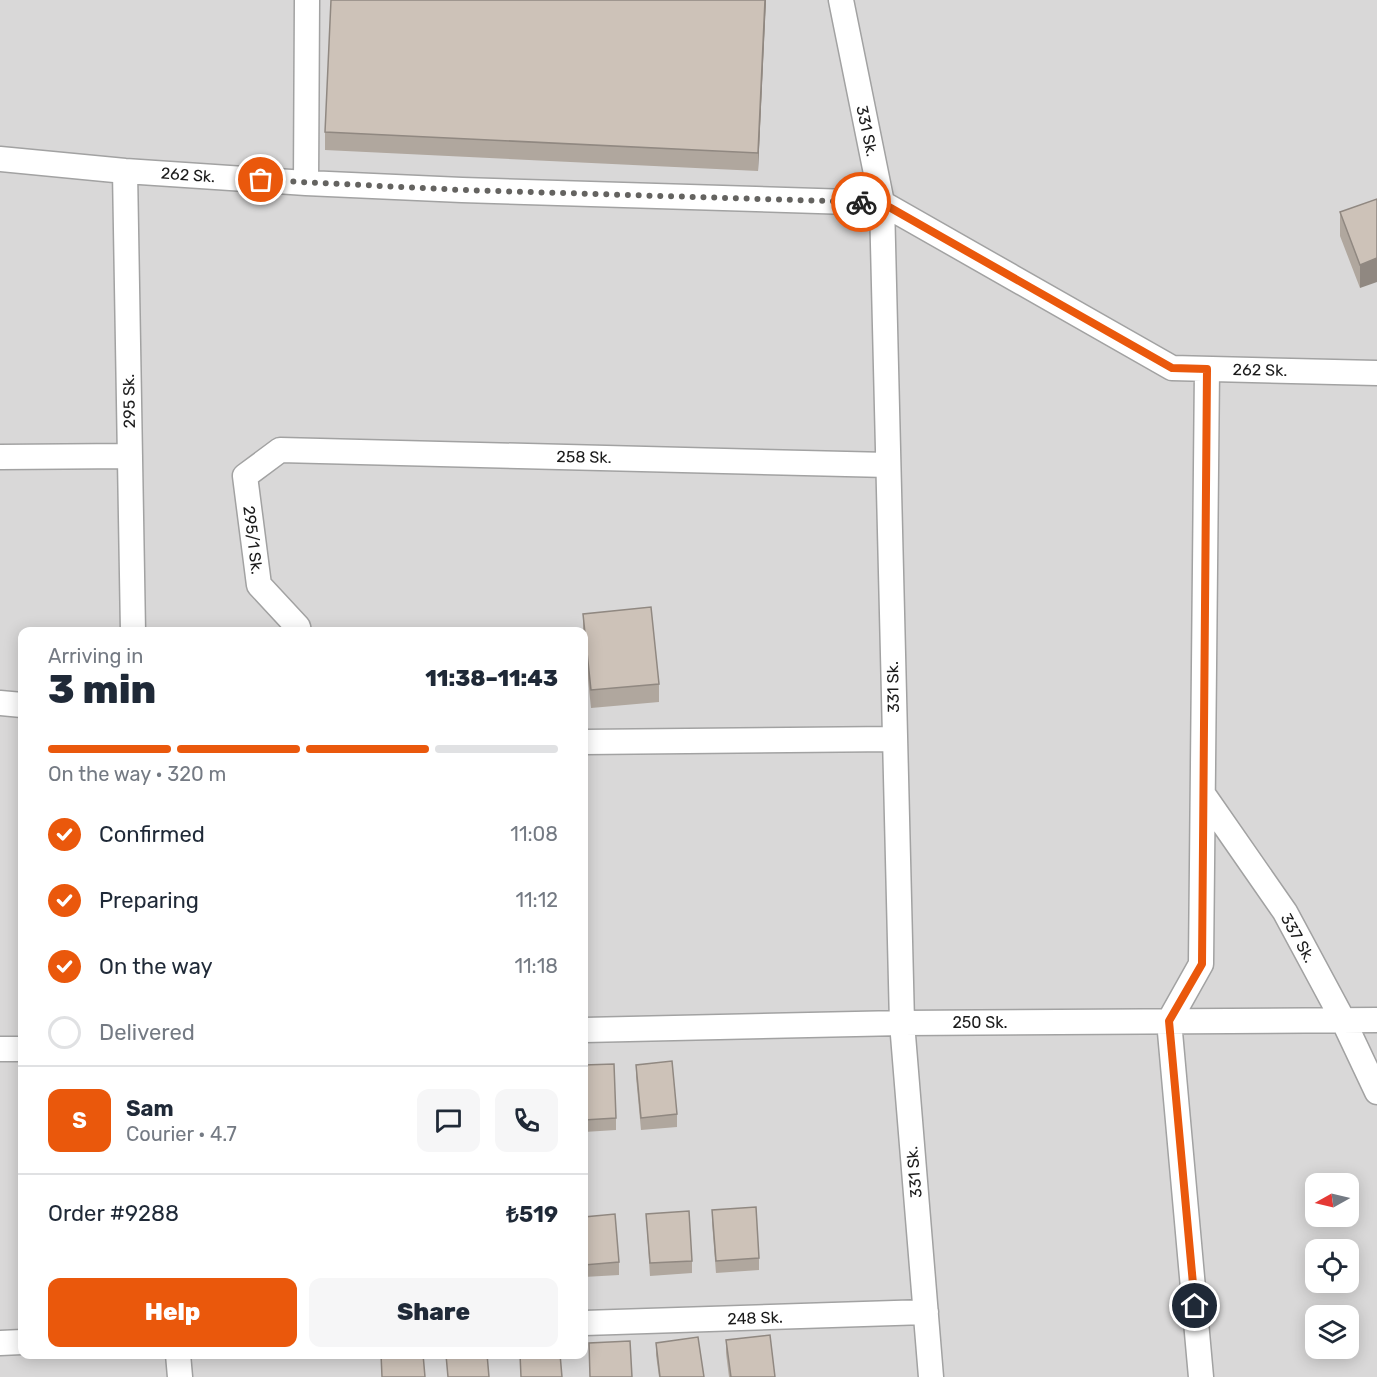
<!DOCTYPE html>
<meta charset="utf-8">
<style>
body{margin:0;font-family:Rubik,sans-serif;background:#f6f6f7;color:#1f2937;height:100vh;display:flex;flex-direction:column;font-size:22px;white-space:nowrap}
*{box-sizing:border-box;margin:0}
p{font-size:20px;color:#747a83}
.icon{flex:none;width:33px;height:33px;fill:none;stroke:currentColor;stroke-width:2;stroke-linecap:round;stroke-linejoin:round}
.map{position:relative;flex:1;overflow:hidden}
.sheet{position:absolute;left:18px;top:627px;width:570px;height:732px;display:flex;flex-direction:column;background:#fff;border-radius:12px;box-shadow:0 3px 15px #0003}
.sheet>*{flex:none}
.needle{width:39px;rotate:262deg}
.buttons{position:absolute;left:1305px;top:1173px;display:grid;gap:12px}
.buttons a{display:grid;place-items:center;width:54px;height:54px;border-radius:12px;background:#fff;box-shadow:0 3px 15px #0003;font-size:30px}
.pin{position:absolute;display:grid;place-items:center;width:51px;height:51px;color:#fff;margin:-26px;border:3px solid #fff;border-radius:50%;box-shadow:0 2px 6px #0007}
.courier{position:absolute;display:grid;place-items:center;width:60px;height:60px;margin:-30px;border:4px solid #ea580c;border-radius:50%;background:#fff;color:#222;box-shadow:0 2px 8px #0007}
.headline em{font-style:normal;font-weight:800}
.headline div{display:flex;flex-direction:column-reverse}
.headline{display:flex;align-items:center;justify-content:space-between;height:102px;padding:0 30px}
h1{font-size:39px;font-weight:800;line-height:45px}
.bar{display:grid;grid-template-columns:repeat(4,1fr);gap:9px 6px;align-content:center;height:72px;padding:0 30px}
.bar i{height:8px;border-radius:4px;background:#e0e1e3}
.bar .current{background:#ea580c}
.bar p{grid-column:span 4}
.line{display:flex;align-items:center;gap:15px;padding:0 30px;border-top:2px solid #e0e1e3}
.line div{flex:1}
.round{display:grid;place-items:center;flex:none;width:63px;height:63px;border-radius:12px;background:#f6f6f7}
ol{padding:0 30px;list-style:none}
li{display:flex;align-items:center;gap:18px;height:66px}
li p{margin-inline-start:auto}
li .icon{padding:6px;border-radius:50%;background:#ea580c;color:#fff;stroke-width:4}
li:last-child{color:#747a83}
li i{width:33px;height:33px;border:3px solid #e0e1e3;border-radius:50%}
.primary-button{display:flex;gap:12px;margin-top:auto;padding:12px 30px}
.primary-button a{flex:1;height:69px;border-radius:12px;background:#ea580c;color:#fff;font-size:24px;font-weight:800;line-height:69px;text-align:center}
.primary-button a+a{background:#f6f6f7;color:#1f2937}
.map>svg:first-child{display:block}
.residential{fill:#d9d8d8;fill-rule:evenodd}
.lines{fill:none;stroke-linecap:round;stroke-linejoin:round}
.street-casing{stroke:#a2a2a2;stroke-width:27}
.street{stroke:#fff;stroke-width:24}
.wall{fill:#b0a79e}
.shaded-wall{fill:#908881}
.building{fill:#cdc2b8;stroke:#908881;stroke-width:1.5}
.done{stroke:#646360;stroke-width:6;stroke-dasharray:0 10.8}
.route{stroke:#ea580c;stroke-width:8}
.labels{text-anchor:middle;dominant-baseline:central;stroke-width:4.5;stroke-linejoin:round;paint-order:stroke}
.street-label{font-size:16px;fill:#1b1b1b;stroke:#fff}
</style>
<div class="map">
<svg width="1377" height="1377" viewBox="0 0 1377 1377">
<rect width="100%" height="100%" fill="#ede9df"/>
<path class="residential" d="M 0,0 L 1377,0 L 1377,1377 L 0,1377 ZM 22,632 L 584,632 L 584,1354 L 22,1354 ZM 1316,1184 L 1348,1184 L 1348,1216 L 1316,1216 ZM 1316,1250 L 1348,1250 L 1348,1282 L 1316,1282 ZM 1316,1316 L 1348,1316 L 1348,1348 L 1316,1348 Z"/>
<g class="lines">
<defs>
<path id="street" d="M 841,0 L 882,203 L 902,1023 L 931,1377
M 0,159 L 125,171 L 306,183 L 462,190 L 882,203 L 1172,368 L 1377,373
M 125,171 L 133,632
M 306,183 L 307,0
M 0,457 L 130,456
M 299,632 L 298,627 L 259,585 L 245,476 L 280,450 L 888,465
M 0,703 L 22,705
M 584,742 L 894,739
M 1203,794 L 1285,912 L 1343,1020 L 1377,1092
M 584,1030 L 902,1023 L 1377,1020
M 0,1049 L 22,1049
M 584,1323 L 926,1312
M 0,1343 L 22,1342
M 178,1354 L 180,1377
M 1201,1377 L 1169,1021 L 1201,964 L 1207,369"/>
</defs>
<use href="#street" class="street-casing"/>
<use href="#street" class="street"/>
</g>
<path class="wall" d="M 766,0 L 758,171 L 325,150 L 325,132 Z
M 1377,199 L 1360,288 L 1340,236 L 1340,212 Z
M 583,614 L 659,684 L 659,702 L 591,708 L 584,640 L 584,632 L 583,632 Z
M 584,1065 L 616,1118 L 616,1130 L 584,1132 Z
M 636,1065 L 677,1114 L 677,1127 L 641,1130 L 636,1077 Z
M 712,1210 L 759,1258 L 759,1270 L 716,1273 L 712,1222 Z
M 646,1214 L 692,1261 L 692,1273 L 650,1276 Z
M 584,1217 L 619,1262 L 619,1275 L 584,1277 Z
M 726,1340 L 775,1377 L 729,1377 L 726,1353 Z
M 656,1343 L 704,1377 L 659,1377 L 656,1355 Z"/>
<path class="shaded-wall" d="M 765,0 L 766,0 L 758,171 L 758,153 Z
M 1377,258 L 1377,282 L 1360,288 L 1360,265 Z"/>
<path class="building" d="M 331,0 L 765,0 L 758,153 L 325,132 Z
M 1377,199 L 1377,258 L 1360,265 L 1340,212 Z
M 651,607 L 659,684 L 591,690 L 583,614 Z
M 672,1061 L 677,1114 L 641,1118 L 636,1065 Z
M 614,1064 L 616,1118 L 584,1120 L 584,1065 Z
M 756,1207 L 759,1258 L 716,1261 L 712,1210 Z
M 689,1211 L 692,1261 L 650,1263 L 646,1214 Z
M 615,1214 L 619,1262 L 584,1265 L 584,1217 Z
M 770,1335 L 775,1377 L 731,1377 L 726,1340 Z
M 698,1337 L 704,1377 L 660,1377 L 656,1343 Z
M 630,1341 L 632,1377 L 590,1377 L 589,1343 Z
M 381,1354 L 423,1354 L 425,1377 L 382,1377 Z
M 487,1354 L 489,1377 L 448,1377 L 446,1355 Z
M 520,1354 L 560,1354 L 562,1377 L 521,1377 Z"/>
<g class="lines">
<path class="done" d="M 261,180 L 462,190 L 861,202"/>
<path class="route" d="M 861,202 L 882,203 L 1172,368 L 1207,369 L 1202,964 L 1169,1021 L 1195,1306"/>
</g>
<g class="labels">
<g class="street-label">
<text transform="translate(867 131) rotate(78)">331 Sk.</text>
<text transform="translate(188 175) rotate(4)">262 Sk.</text>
<text transform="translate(1260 370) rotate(1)">262 Sk.</text>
<text transform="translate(129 401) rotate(-91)">295 Sk.</text>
<text transform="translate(584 457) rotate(1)">258 Sk.</text>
<text transform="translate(253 540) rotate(83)">295/1 Sk.</text>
<text transform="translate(893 687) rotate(-91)">331 Sk.</text>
<text transform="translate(1298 938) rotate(61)">337 Sk.</text>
<text x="980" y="1022">250 Sk.</text>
<text transform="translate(914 1172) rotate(-95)">331 Sk.</text>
<text transform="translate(755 1318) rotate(-2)">248 Sk.</text>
</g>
</g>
</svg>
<div class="buttons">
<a><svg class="needle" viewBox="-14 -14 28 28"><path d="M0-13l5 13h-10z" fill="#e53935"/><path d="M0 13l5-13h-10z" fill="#747a83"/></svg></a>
<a><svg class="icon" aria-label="locate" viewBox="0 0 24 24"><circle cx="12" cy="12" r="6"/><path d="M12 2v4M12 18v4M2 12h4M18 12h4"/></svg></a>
<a><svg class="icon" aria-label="layers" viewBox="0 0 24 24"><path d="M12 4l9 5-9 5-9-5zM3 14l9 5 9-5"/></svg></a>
</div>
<div class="pin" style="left:261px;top:180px;background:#ea580c"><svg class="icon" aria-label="bag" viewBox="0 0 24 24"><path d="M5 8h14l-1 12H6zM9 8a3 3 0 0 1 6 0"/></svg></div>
<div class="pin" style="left:1195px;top:1306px;background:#1f2937"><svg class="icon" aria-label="home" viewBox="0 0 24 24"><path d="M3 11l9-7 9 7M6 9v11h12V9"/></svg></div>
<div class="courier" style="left:861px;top:202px"><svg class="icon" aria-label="bike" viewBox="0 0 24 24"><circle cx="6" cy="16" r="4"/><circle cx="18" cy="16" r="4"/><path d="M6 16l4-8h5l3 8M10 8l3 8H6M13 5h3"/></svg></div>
<section class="sheet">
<div class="headline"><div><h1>3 min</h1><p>Arriving in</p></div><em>11:38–11:43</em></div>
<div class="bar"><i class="current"></i><i class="current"></i><i class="current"></i><i></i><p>On the way · 320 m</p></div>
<ol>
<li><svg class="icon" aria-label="check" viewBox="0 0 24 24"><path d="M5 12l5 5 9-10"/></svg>Confirmed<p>11:08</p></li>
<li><svg class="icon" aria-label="check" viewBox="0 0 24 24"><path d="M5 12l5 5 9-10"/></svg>Preparing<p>11:12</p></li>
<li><svg class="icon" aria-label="check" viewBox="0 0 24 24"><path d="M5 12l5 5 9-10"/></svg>On the way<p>11:18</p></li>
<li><i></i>Delivered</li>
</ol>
<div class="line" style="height:108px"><b class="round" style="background:#ea580c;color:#fff">S</b><div><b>Sam</b><p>Courier · 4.7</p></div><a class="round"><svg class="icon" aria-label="chat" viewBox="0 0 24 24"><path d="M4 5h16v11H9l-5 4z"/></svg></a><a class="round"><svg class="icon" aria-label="phone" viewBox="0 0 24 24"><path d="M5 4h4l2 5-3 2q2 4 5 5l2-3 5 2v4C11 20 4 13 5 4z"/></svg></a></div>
<div class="line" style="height:78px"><div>Order #9288</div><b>₺519</b></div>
<div class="primary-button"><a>Help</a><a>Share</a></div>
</section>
</div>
